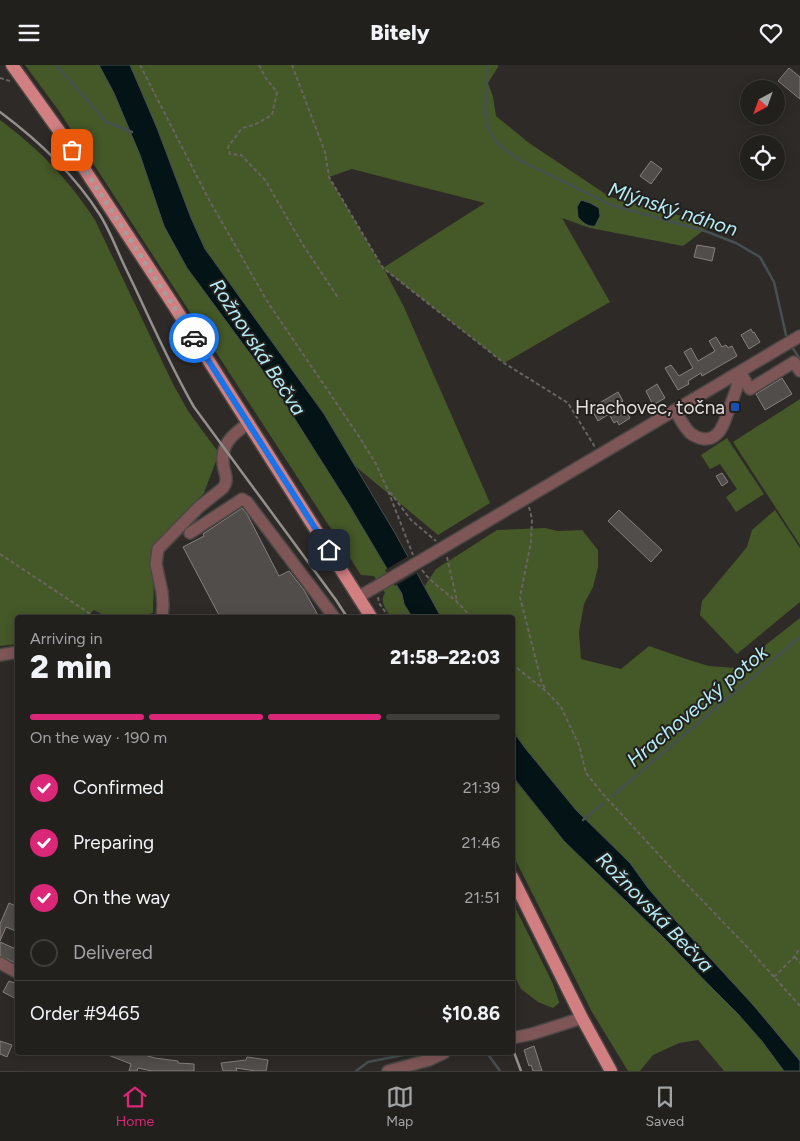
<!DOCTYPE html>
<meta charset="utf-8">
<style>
body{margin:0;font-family:Figtree,sans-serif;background:#2e2d2a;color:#f1f3f6;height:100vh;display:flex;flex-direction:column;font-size:19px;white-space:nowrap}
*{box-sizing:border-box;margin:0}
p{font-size:16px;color:#a2a3a4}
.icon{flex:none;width:28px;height:28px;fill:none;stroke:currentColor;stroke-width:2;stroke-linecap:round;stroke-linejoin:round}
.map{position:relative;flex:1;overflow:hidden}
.details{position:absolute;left:15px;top:550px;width:500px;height:440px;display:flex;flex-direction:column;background:#22201d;border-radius:5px;box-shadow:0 2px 12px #0003,0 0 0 1px #3f3e3b}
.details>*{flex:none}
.needle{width:32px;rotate:221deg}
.fabs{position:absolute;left:740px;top:15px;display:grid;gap:10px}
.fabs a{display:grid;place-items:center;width:45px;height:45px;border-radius:50%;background:#22201d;box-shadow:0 2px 12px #0003,0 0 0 1px #3f3e3b;font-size:25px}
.pin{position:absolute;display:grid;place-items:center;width:42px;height:42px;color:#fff;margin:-21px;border-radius:10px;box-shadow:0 2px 8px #0006}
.courier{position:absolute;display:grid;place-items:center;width:50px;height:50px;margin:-25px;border:4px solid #1a73e8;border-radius:50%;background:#fff;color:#222;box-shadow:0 1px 6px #0007}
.summary em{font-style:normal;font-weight:800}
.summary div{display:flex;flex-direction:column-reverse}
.summary{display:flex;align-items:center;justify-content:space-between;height:85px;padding:0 15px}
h1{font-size:32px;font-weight:800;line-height:38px}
.bar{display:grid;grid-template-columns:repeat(4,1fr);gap:8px 5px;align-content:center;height:60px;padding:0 15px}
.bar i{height:6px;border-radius:4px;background:#3f3e3b}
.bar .current{background:#db2777}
.bar p{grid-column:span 4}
.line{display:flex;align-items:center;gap:12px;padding:0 15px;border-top:1px solid #3f3e3b}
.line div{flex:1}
ol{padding:0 15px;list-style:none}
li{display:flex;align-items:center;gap:15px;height:55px}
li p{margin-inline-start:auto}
li .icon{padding:5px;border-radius:50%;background:#db2777;color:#fff;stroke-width:4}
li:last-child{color:#a2a3a4}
li i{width:28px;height:28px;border:2px solid #3f3e3b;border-radius:50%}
header{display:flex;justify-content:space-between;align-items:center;height:65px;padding:0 15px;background:#22201d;font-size:22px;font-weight:800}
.menu{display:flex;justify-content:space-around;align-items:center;height:70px;border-top:1px solid #3f3e3b;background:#22201d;font-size:14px;color:#a2a3a4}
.menu a{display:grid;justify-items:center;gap:2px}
.menu .current{color:#db2777}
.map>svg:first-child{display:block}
.green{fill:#455828;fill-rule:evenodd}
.water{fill:#031316;stroke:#465051}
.pier{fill:#2e2a27}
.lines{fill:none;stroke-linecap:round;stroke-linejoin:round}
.stream{stroke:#465051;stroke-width:2.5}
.building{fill:#514d4a;stroke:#85807c}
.minor-casing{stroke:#4b4744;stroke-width:14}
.major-casing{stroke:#4b4744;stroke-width:15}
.path{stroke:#686462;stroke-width:2;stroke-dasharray:4 2.5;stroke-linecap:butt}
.minor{stroke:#7f5657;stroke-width:11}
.major{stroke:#d27f81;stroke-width:12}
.rail{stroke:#938f8d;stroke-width:2.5}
.minor-bridge-casing{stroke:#4b4744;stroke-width:14;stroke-linecap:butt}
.minor-bridge{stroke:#7f5657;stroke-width:11}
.done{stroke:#a29f9d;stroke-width:5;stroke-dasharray:0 9}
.route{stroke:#1a73e8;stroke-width:6}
.transit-dot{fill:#1a4fb4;stroke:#24201d;stroke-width:2}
.labels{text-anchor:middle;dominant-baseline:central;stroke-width:4;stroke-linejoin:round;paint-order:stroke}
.poi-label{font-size:19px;fill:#e1dedc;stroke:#24201d;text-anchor:end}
.water-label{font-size:20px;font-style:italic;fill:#b2ecf7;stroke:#24201d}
</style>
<header><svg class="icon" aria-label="menu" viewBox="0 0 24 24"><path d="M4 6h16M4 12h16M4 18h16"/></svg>Bitely<svg class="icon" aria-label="heart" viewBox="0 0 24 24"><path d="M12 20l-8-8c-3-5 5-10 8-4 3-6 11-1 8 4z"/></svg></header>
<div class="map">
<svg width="800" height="1006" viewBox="0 0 800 1006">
<rect width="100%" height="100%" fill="#2e2a27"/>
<path class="green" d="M 25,0 L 99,0 L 114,28 L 140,90 L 164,161 L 187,203 L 274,321 L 348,438 L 402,529 L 404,539 L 412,552 L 391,552 C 386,544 379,537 385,528 L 374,511 L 361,510 L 59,46 Z
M 130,0 L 498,0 L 498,2 L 488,18 L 493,32 L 496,51 L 529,78 L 610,132 L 712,159 L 683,181 L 590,163 L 562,153 L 610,237 L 504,298 L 384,204 L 404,242 L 490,438 L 438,470 L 354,400 L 324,349 L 205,184 L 191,153 L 157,63 ZM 352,104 L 406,118 L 485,138 L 383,203 L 329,112 Z
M 0,55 C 39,84 69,115 95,155 L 173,319 L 188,346 L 219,388 L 204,428 L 155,478 L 153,548 L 139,552 L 107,552 L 94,545 L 87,552 L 18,552 L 17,579 L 0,581 Z
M 800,334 L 800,480 L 733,377 Z
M 727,373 L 764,429 L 736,447 L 726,432 L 737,424 L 720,399 L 710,404 L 701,390 Z
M 775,445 L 800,483 L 800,537 L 737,589 L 700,550 L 702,536 L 747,482 L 752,465 Z
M 545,463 L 558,466 L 582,465 L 598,485 L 598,502 L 593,522 L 584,539 L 579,567 L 581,594 L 621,604 L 649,581 L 689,595 L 709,601 L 736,603 L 800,553 L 800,996 L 754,941 L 676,856 L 648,823 L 630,798 L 576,745 L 525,683 L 513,665 L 512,552 L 441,552 L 424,522 L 436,504 L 497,465 Z
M 512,712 L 564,776 L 663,872 L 710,921 L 738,949 L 761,975 L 784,1006 L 724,1006 L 698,975 L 679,978 L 653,990 L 640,1006 L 628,1006 L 592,947 L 513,790 Z
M 512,836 L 553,919 L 559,937 L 559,938 L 553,943 L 538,937 L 521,924 L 513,908 Z"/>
<path class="water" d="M 99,0 L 130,0 L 157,63 L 191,153 L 205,184 L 324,349 L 395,468 L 441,552 L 412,552 L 404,539 L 402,529 L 348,438 L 274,321 L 187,203 L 164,161 L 140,90 L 114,28 Z
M 581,135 L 590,138 L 599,143 L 600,151 L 595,161 C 588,162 583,158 578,152 L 577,142 Z
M 512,665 L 525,683 L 576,745 L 630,798 L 648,823 L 676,856 L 754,941 L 800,996 L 800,1006 L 784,1006 L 761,975 L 738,949 L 710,921 L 663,872 L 564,776 L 513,712 Z"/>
<path class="pier" d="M 410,490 L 419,507 L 395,521 L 385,505 Z"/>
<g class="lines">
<path class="stream" d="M 56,0 L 106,57 L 132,67
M 486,0 L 487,17 L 485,44 L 488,64 L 498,79 L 519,95 L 611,140 L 705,166 L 736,178 L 760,192 L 774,217 L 786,270
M 792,282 L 800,294
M 612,731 L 800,572
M 583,755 L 603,738
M 487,988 L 500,1006
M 356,1006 L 368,997 L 413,988"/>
</g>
<path class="building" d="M 789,3 L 800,12 L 800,34 L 778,16 Z
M 651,96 L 662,104 L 651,119 L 640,111 Z
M 697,180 L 715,183 L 712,196 L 694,192 Z
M 751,264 L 753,268 L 754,267 L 760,277 L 749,284 L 741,270 Z
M 716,272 L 722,282 L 726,280 L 728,283 L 732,281 L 737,291 L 702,311 L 701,308 L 688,316 L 689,319 L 678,325 L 665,303 L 671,300 L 679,311 L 693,303 L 684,287 L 691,283 L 698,296 L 715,286 L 709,276 Z
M 782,313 L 792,329 L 765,345 L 756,329 Z
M 657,319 L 665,333 L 653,340 L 646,326 Z
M 618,327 L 623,336 L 621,337 L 630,353 L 619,360 L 617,356 L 614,358 L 609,349 L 598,356 L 591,343 Z
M 722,408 L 728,417 L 722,421 L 716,411 Z
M 242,443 L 247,449 L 279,511 L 289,506 L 304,525 L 319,552 L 220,552 L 183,482 L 204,471 L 203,469 Z
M 619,445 L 662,485 L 651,497 L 608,456 Z
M 9,838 L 18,842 L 18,867 L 6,862 L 0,876 L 0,859 Z
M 0,877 L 18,885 L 18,899 L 0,891 Z
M 9,916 L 18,919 L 18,935 L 3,927 Z
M 0,976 L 12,980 L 7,992 L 0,989 Z
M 534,981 L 542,1006 L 533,1006 L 531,1000 L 529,1001 L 524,985 Z
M 103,988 L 138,988 L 155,993 L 178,996 L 178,998 L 194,999 L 194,1006 L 152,1006 L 138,1003 L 137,1006 L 129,1006 L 131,999 Z
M 247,992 L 268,995 L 266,1006 L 256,1006 L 236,1003 L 237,1006 L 223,1006 L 221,998 L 246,995 Z"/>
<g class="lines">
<defs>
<path id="minor" d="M 740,307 L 750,324 L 794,297 L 800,306
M 675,345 C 679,353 684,361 690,368 C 694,371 698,373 704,374 C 720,375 725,356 729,344 C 734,331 739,320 740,307
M 190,468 L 242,434 L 247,437 L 334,552
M 432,489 L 800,271
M 358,532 L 381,519
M 162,552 L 163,540 L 162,527 L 156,499 L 158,484 L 199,442 L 223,423 C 228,416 226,411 224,404 C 219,381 231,370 249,358
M 0,590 L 18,587
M 0,898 L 18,908
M 512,973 L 532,969 L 582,953
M 388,1006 L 429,995 L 444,988"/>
<path id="major" d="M 12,0 L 62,70 L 174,241 L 371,552
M 512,812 L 582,953 L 611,1006"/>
</defs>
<use href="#minor" class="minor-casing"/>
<use href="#major" class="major-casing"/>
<path class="path" d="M 140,0 L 208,133 L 267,236 L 360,373 L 376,399 L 387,423 L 413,490
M 259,0 L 265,12 L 277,27 L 272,50 L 254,60 L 242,63 L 228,82 L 230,89 L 241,90 L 265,115 L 303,180 L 339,234
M 292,0 L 325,87 L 329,112 L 383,203 L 504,298 L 568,338 L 595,382
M 0,13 L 10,16
M 390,427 L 411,455 L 436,476
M 529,442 L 532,454 L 531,477 L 520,532 L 542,619 L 546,624
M 0,489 L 95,552
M 447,492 L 457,536
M 422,505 C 435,523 458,533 470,552
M 378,532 L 379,538 L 389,552
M 213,551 L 214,552
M 512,599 L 547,627 L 561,642 L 579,680 L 586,708 L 602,728 L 672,804 L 749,884 L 800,941
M 795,892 L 800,898
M 774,912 L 794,892 L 800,883"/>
<use href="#minor" class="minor"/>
<use href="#major" class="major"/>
<path class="rail" d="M 0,47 C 39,76 74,109 100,150 C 110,166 117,185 125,202 C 148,249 168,297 194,342 L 336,535 L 347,552
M 512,982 L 521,1006"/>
<defs>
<path id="minor-bridge" d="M 381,519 L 432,489"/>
</defs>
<use href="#minor-bridge" class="minor-bridge-casing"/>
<use href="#minor-bridge" class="minor-bridge"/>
</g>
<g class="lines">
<path class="done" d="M 72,85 L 194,273"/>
<path class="route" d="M 194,273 L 329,485"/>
</g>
<rect class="transit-dot" x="730" y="337" width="10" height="10" rx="2.5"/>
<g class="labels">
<g class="poi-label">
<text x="725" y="342">Hrachovec, točna</text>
</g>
<g class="water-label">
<text transform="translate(673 144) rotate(18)">Mlýnský náhon</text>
<text transform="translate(258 282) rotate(57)">Rožnovská Bečva</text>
<text transform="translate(697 641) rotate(-40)">Hrachovecký potok</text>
<text transform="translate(655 847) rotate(46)">Rožnovská Bečva</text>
</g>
</g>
</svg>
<div class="fabs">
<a><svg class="needle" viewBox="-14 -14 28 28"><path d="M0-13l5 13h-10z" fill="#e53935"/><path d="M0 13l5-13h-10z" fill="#a2a3a4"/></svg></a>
<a><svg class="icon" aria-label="locate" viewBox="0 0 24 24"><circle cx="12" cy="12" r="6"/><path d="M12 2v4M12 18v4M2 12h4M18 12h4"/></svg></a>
</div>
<div class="pin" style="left:72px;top:85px;background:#ea580c"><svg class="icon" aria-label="bag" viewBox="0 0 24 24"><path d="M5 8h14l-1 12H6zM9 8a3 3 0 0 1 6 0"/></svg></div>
<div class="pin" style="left:329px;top:485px;background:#1f2937"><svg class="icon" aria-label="home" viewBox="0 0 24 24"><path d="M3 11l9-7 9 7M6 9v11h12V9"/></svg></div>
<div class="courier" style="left:194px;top:273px"><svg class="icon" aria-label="car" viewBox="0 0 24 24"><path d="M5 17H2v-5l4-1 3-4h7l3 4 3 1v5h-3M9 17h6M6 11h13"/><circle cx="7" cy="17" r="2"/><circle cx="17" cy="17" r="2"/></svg></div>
<section class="details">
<div class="summary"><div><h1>2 min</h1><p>Arriving in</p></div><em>21:58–22:03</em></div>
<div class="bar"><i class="current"></i><i class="current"></i><i class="current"></i><i></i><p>On the way · 190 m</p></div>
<ol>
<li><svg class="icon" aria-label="check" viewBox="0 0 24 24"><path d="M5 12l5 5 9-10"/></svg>Confirmed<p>21:39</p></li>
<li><svg class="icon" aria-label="check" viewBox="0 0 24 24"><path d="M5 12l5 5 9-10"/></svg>Preparing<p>21:46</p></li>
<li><svg class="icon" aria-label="check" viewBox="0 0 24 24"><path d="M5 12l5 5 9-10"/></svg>On the way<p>21:51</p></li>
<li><i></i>Delivered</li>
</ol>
<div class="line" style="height:65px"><div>Order #9465</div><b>$10.86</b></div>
</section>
</div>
<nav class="menu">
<a class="current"><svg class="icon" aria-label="home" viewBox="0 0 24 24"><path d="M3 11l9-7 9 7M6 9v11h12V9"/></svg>Home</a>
<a><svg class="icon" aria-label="map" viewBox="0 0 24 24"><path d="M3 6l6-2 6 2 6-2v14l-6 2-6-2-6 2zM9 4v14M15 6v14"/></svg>Map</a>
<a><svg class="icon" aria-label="saved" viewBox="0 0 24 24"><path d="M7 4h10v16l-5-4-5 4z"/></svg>Saved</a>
</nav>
